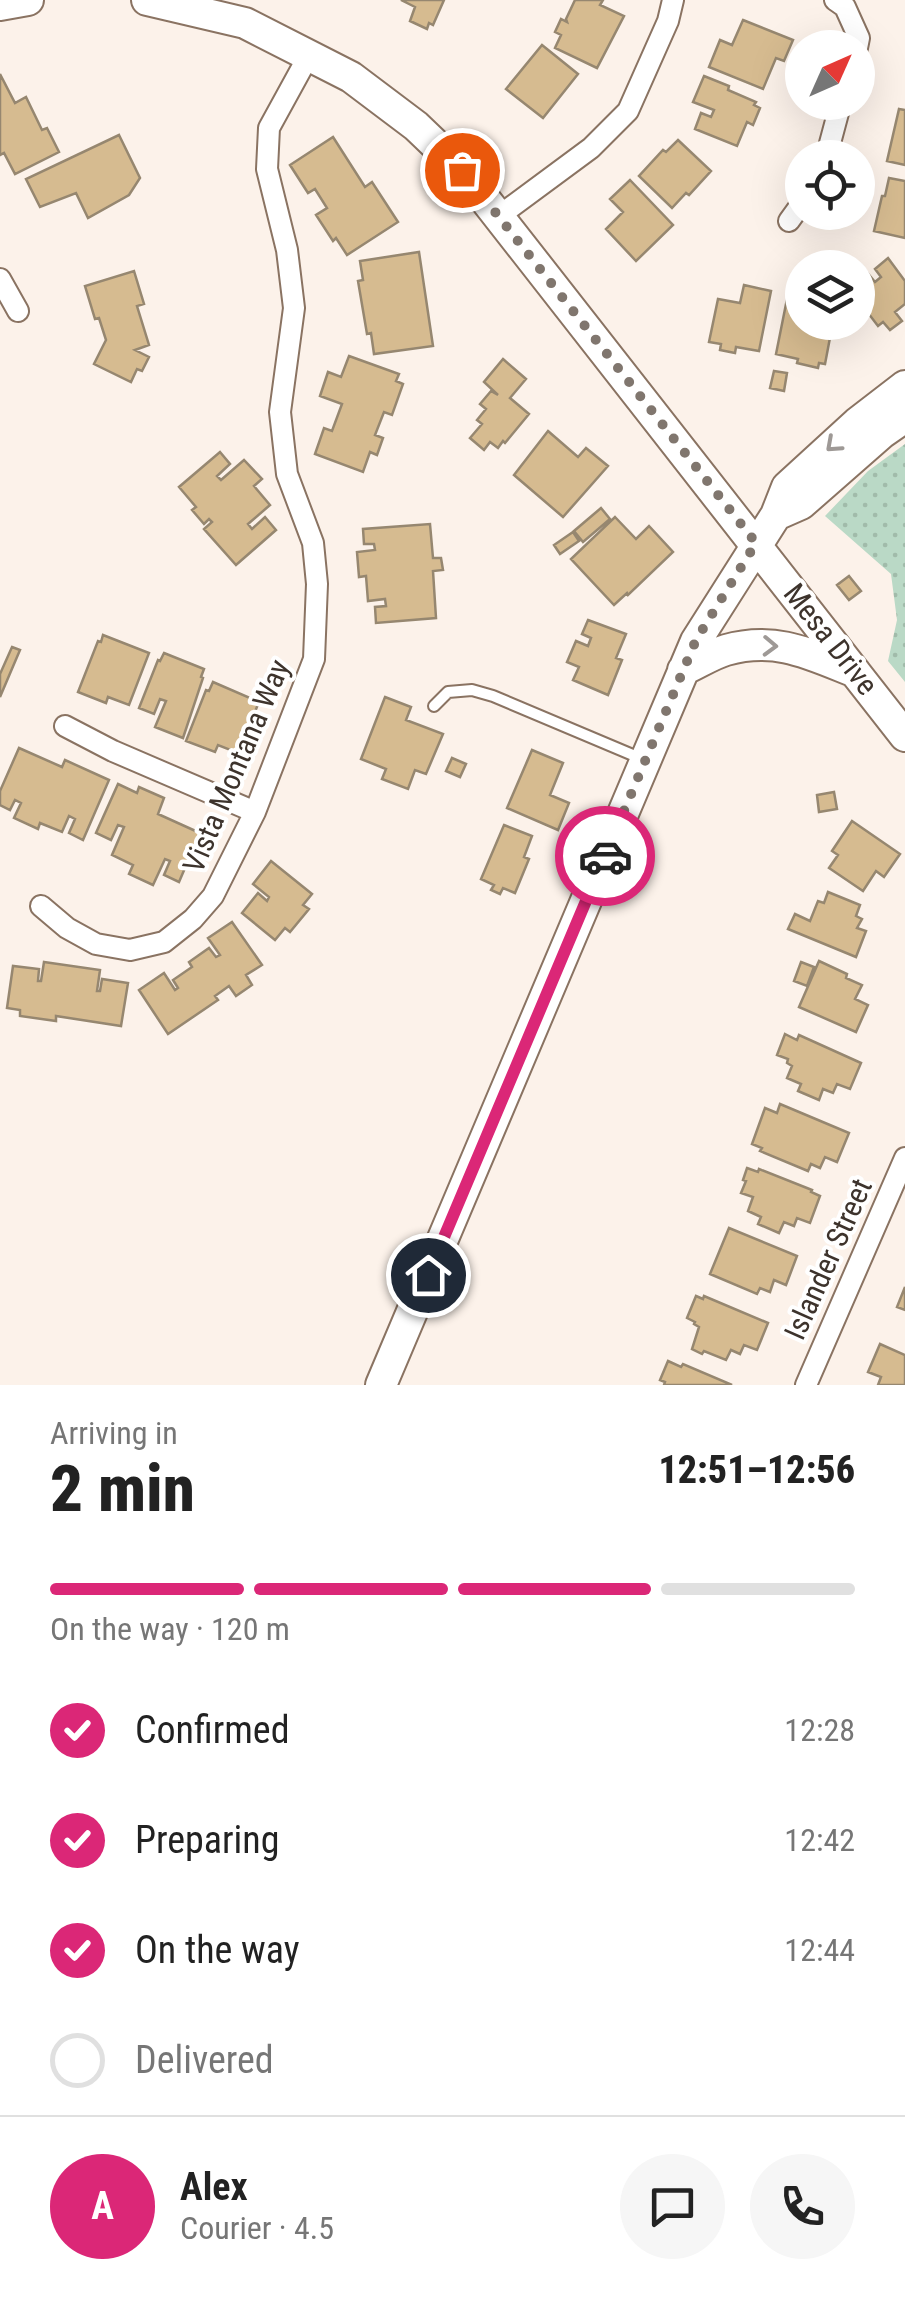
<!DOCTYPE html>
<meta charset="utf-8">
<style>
body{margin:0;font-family:"Roboto Condensed",sans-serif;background:#f6f6f6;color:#222;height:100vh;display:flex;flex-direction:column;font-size:38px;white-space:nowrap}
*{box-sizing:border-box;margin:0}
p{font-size:32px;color:#767676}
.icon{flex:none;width:55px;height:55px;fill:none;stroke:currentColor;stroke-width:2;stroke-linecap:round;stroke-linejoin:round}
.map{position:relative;height:1385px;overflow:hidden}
.sheet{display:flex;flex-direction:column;background:#fff;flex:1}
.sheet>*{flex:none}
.needle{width:65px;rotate:45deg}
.fabs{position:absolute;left:785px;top:30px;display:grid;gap:20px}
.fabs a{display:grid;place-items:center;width:90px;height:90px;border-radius:50%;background:#fff;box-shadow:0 10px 40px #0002;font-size:50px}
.pin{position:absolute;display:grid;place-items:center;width:85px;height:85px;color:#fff;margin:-42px;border:5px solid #fff;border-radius:50%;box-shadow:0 2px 10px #0007}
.courier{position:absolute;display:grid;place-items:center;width:100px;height:100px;margin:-50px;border:8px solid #db2777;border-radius:50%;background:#fff;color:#222;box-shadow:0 2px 12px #0007}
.head em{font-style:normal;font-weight:800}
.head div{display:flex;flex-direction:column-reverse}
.head{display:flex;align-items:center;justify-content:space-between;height:170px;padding:0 50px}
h1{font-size:65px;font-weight:800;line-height:75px}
.bar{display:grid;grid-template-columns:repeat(4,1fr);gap:15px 10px;align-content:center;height:120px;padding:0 50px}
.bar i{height:12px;border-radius:8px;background:#e0e0e0}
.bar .current{background:#db2777}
.bar p{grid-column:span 4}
.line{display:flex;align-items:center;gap:25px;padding:0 50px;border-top:2px solid #e0e0e0}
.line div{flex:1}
.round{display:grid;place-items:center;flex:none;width:105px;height:105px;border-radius:52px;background:#f6f6f6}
ol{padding:0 50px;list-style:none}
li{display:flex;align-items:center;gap:30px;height:110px}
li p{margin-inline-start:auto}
li .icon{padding:10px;border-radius:50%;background:#db2777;color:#fff;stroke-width:4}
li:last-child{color:#767676}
li i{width:55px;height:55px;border:5px solid #e0e0e0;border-radius:50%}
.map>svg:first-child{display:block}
.grass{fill:url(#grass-dots)}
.building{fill:#d6bb90;stroke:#968770;stroke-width:2.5}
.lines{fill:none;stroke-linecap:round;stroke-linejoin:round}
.lane-casing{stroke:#8a7362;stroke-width:14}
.street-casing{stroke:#8a7362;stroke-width:24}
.secondary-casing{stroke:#8a7362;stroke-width:34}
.lane{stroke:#fff;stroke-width:10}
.street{stroke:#fff;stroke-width:20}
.secondary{stroke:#fff;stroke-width:30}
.oneway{stroke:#9e9996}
.done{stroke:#80766e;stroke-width:10;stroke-dasharray:0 18}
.route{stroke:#db2777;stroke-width:12}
.labels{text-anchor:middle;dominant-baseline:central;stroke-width:8;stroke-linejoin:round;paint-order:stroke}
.street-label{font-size:30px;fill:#3d332c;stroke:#fff}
</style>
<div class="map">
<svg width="905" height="1385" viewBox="0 0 905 1385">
<defs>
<pattern id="grass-dots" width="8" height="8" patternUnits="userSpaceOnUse" patternTransform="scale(2.5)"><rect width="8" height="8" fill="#bad9c6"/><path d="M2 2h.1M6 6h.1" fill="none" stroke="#a1bbaa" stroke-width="1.8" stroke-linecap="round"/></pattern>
</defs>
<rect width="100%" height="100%" fill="#fcf2ea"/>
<path class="grass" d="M 905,444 L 905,682 L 888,661 L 897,620 L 891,574 L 825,516 L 868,471 Z"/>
<path class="building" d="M 401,0 L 444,0 L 433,25 L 429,23 L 427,29 L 410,21 L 415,7 Z
M 575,0 L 603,0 L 600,5 L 624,16 L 597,68 L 555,48 L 561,35 L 555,32 L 561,19 L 567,22 L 566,19 Z
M 743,20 L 793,40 L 784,61 L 776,58 L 763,89 L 709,67 L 720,40 L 732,45 Z
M 542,45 L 578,74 L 543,118 L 506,89 Z
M 0,74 L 15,103 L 26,97 L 42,130 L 47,128 L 59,152 L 15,174 L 4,153 L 0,155 Z
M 704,76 L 729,86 L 728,90 L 756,102 L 754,105 L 760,108 L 753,125 L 747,122 L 737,146 L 695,129 L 701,113 L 711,117 L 714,110 L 693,102 Z
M 899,109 L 905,110 L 905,165 L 887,161 Z
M 119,135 L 140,178 L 129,195 L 88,218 L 76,193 L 40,207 L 26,179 Z
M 333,137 L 365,187 L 372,182 L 398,222 L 347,255 L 336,238 L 333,241 L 316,215 L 327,208 L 315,189 L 308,193 L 290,165 Z
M 678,140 L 711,171 L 689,195 L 686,193 L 672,208 L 639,176 L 663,150 L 666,152 Z
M 889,178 L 905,181 L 905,238 L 874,231 L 882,196 L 885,196 Z
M 630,180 L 673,225 L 636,261 L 606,229 L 623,212 L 610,199 Z
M 419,252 L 433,346 L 374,354 L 371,333 L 367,334 L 358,281 L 363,280 L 360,261 Z
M 888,258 L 905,281 L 905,304 L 895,312 L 902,321 L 890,330 L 883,322 L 878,326 L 859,301 L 858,303 L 858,268 L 861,265 L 875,282 L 881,277 L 875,269 Z
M 134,271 L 144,304 L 137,306 L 149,345 L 135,350 L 149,357 L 142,371 L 137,369 L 131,382 L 94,364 L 106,340 L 99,318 L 95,319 L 85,286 Z
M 744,285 L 771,291 L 759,351 L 736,347 L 735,353 L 720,350 L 721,344 L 709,342 L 718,299 L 740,303 Z
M 788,294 L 802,297 L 802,322 L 833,322 L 825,364 L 819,363 L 818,368 L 797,363 L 798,359 L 776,354 Z
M 349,356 L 399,374 L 396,381 L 403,384 L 392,415 L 384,412 L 375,435 L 383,438 L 377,455 L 370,452 L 363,472 L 315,454 L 324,428 L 332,431 L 342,404 L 320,396 L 328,372 L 341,377 Z
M 503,359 L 526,379 L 510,398 L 529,414 L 505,443 L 503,441 L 498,448 L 490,442 L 484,450 L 470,438 L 482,424 L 477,420 L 486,409 L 480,404 L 491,391 L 498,395 L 484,382 Z
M 774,371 L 787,373 L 784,391 L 770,388 Z
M 548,431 L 578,457 L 586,448 L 608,466 L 563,517 L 514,475 Z
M 220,452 L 230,464 L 217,476 L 221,480 L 244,460 L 262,479 L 254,486 L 270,505 L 248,524 L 252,529 L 265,517 L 276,530 L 236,565 L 204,529 L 212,522 L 209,519 L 204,524 L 192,510 L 196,507 L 179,487 Z
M 601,508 L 610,519 L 583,542 L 574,531 Z
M 615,517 L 636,539 L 649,526 L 673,552 L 628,595 L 627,593 L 614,605 L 571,559 Z
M 430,524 L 433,558 L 441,558 L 443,570 L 433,571 L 436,618 L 376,623 L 375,607 L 386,606 L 385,599 L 368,601 L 366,576 L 359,577 L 357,552 L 375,550 L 374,544 L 364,544 L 363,529 Z
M 573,532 L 579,541 L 560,554 L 554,545 Z
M 849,576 L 861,591 L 849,600 L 837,585 Z
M 588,620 L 626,634 L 616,658 L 622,660 L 608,695 L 573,680 L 579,667 L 567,662 L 576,641 L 588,646 L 591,638 L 582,634 Z
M 103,635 L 149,653 L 129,705 L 108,697 L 106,703 L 78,692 L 98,641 L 101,642 Z
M 12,647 L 20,650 L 0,697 L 0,674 Z
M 164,653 L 204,669 L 201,677 L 203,678 L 183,738 L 155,727 L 166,701 L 160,699 L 154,714 L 139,708 L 158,660 L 160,661 Z
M 213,682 L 259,702 L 238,753 L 218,745 L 215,752 L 186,741 L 206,690 L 209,691 Z
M 385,697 L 411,707 L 406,720 L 443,734 L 426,774 L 415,770 L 408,789 L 382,779 L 386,769 L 361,759 Z
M 19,748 L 62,767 L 65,760 L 109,780 L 83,840 L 69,833 L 75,819 L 69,816 L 62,832 L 40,823 L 38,829 L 14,818 L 21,803 L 15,800 L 10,810 L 0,805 L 0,791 Z
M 532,750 L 563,763 L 550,795 L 569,803 L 558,830 L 507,808 Z
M 452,758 L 466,764 L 460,777 L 446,771 Z
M 118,784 L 137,793 L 139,787 L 164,798 L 158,814 L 200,833 L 179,882 L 164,875 L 170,861 L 165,859 L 153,885 L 129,874 L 133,865 L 112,855 L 124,827 L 118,825 L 111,840 L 96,833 Z
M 834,792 L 837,809 L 819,812 L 817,795 Z
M 852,821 L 900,854 L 884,877 L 876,871 L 863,891 L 829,868 L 838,855 L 832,851 Z
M 504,825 L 532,836 L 524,857 L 529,859 L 515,893 L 503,888 L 500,894 L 491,890 L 494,885 L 481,879 Z
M 271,861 L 312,894 L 303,905 L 309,909 L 290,932 L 285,928 L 275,940 L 242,913 L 258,893 L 267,901 L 269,897 L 253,884 Z
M 828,892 L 860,905 L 856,916 L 862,919 L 857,928 L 866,931 L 856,957 L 788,929 L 795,914 L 810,921 L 818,901 L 824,903 Z
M 232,922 L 262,965 L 246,975 L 252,985 L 236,996 L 229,986 L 215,996 L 218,1000 L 168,1034 L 139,990 L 164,973 L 175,990 L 178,988 L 173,980 L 192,967 L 189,962 L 209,948 L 216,957 L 220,955 L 208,938 Z
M 819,961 L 847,974 L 846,978 L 862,985 L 855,999 L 868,1005 L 856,1032 L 799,1007 Z
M 44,962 L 100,970 L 97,991 L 100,991 L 102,979 L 128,983 L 121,1026 L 56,1016 L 56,1021 L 20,1016 L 20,1010 L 7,1008 L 13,966 L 39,969 L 38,981 L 41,981 Z
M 801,962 L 814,967 L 807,986 L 794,981 Z
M 785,1034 L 797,1040 L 799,1035 L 861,1063 L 850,1089 L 837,1084 L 833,1093 L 823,1089 L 819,1100 L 798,1091 L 801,1084 L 787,1078 L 792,1066 L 787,1063 L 788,1059 L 777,1055 Z
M 780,1104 L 849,1133 L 837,1162 L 825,1157 L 820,1168 L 811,1164 L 808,1171 L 760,1151 L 762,1148 L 752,1144 L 765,1108 L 777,1113 Z
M 747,1168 L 758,1172 L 759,1169 L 812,1190 L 811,1192 L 820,1196 L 810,1223 L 797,1218 L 794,1226 L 784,1222 L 779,1233 L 758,1224 L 761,1217 L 748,1211 L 753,1197 L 741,1193 L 746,1181 L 743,1180 Z
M 729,1228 L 797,1256 L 786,1285 L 774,1280 L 770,1292 L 760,1288 L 757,1294 L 710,1274 Z
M 905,1287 L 905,1310 L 897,1307 Z
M 696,1296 L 703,1299 L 704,1296 L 768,1323 L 757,1350 L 744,1345 L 740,1354 L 731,1350 L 726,1360 L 704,1351 L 702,1354 L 692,1349 L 699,1327 L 694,1324 L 695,1322 L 687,1318 Z
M 880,1344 L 905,1355 L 905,1385 L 878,1385 L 881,1377 L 868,1372 Z
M 668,1361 L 681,1367 L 683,1364 L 732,1385 L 664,1385 L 665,1382 L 660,1380 Z"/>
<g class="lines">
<defs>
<path id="lane" d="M 434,706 L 448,692 L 472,690 L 493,696 L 640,758"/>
<path id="street" d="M 835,0 L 845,7 L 859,38 L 857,48
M 826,158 L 841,102
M 499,216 L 591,148 L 628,111 L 668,21 L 673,0
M 789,221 L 802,203
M 0,279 L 18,311
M 65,726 L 113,751 L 255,812
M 41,906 L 67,928 L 96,944 L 130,950 L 164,942 L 193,919 L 213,896 L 255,812 L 314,659 L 317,584 L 313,543 L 287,474 L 280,412 L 294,308 L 287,250 L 267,169 L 269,128 L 309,55
M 806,1385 L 905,1158"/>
<path id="secondary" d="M 147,0 L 245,23 L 351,77 L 416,126 L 462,170 L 905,736
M 0,5 L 28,0
M 776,515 L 801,504 L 882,433 L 905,417
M 683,670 C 697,664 712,654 726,650 C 776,636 810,654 855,672
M 381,1385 L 696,641 L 776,515 L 787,487 L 857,423 L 905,386"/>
</defs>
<use href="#lane" class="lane-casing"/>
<use href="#street" class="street-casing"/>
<use href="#secondary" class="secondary-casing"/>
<use href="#lane" class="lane"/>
<use href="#street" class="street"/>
<use href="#secondary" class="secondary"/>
</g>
<defs><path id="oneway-chevron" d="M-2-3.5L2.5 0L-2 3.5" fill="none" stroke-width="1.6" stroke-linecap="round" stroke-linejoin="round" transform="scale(2.5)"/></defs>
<g class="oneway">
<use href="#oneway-chevron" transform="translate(833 445) rotate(138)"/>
<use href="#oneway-chevron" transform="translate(770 646) rotate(2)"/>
</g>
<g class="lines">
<path class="done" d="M 462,170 L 756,543 L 696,640 L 605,856"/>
<path class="route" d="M 428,1275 L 605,856"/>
</g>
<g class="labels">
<g class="street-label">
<text transform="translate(831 639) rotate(52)">Mesa Drive</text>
<text transform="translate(236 766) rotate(-67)">Vista Montana Way</text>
<text transform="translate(828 1259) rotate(-66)">Islander Street</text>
</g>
</g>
</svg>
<div class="fabs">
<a><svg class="needle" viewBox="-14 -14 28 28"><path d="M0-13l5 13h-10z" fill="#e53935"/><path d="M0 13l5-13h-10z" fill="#767676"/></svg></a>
<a><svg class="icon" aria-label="locate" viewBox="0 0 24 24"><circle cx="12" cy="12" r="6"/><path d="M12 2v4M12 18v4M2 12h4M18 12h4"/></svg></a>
<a><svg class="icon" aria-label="layers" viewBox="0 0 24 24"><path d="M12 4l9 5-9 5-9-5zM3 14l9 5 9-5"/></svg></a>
</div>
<div class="pin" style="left:462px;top:170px;background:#ea580c"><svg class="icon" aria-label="bag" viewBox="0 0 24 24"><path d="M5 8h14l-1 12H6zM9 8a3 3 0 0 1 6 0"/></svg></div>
<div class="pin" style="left:428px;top:1275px;background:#1f2937"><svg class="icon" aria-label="home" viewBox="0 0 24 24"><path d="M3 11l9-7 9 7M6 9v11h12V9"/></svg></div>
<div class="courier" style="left:605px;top:856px"><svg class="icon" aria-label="car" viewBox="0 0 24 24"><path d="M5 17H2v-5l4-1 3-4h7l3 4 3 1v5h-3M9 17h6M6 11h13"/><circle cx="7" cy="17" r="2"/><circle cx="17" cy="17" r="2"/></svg></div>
</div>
<section class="sheet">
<div class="head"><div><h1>2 min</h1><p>Arriving in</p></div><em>12:51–12:56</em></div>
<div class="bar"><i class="current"></i><i class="current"></i><i class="current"></i><i></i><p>On the way · 120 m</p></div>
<ol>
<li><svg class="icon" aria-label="check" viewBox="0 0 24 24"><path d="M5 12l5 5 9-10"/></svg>Confirmed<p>12:28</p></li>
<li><svg class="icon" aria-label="check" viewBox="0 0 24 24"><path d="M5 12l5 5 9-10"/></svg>Preparing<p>12:42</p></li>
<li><svg class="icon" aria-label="check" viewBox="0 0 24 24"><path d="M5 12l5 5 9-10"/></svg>On the way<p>12:44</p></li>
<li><i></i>Delivered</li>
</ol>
<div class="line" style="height:180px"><b class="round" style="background:#db2777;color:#fff">A</b><div><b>Alex</b><p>Courier · 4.5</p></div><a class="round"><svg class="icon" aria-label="chat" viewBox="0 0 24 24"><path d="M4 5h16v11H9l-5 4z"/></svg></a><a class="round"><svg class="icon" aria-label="phone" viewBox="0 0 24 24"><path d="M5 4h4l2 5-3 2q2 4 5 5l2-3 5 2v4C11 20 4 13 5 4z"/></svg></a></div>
</section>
